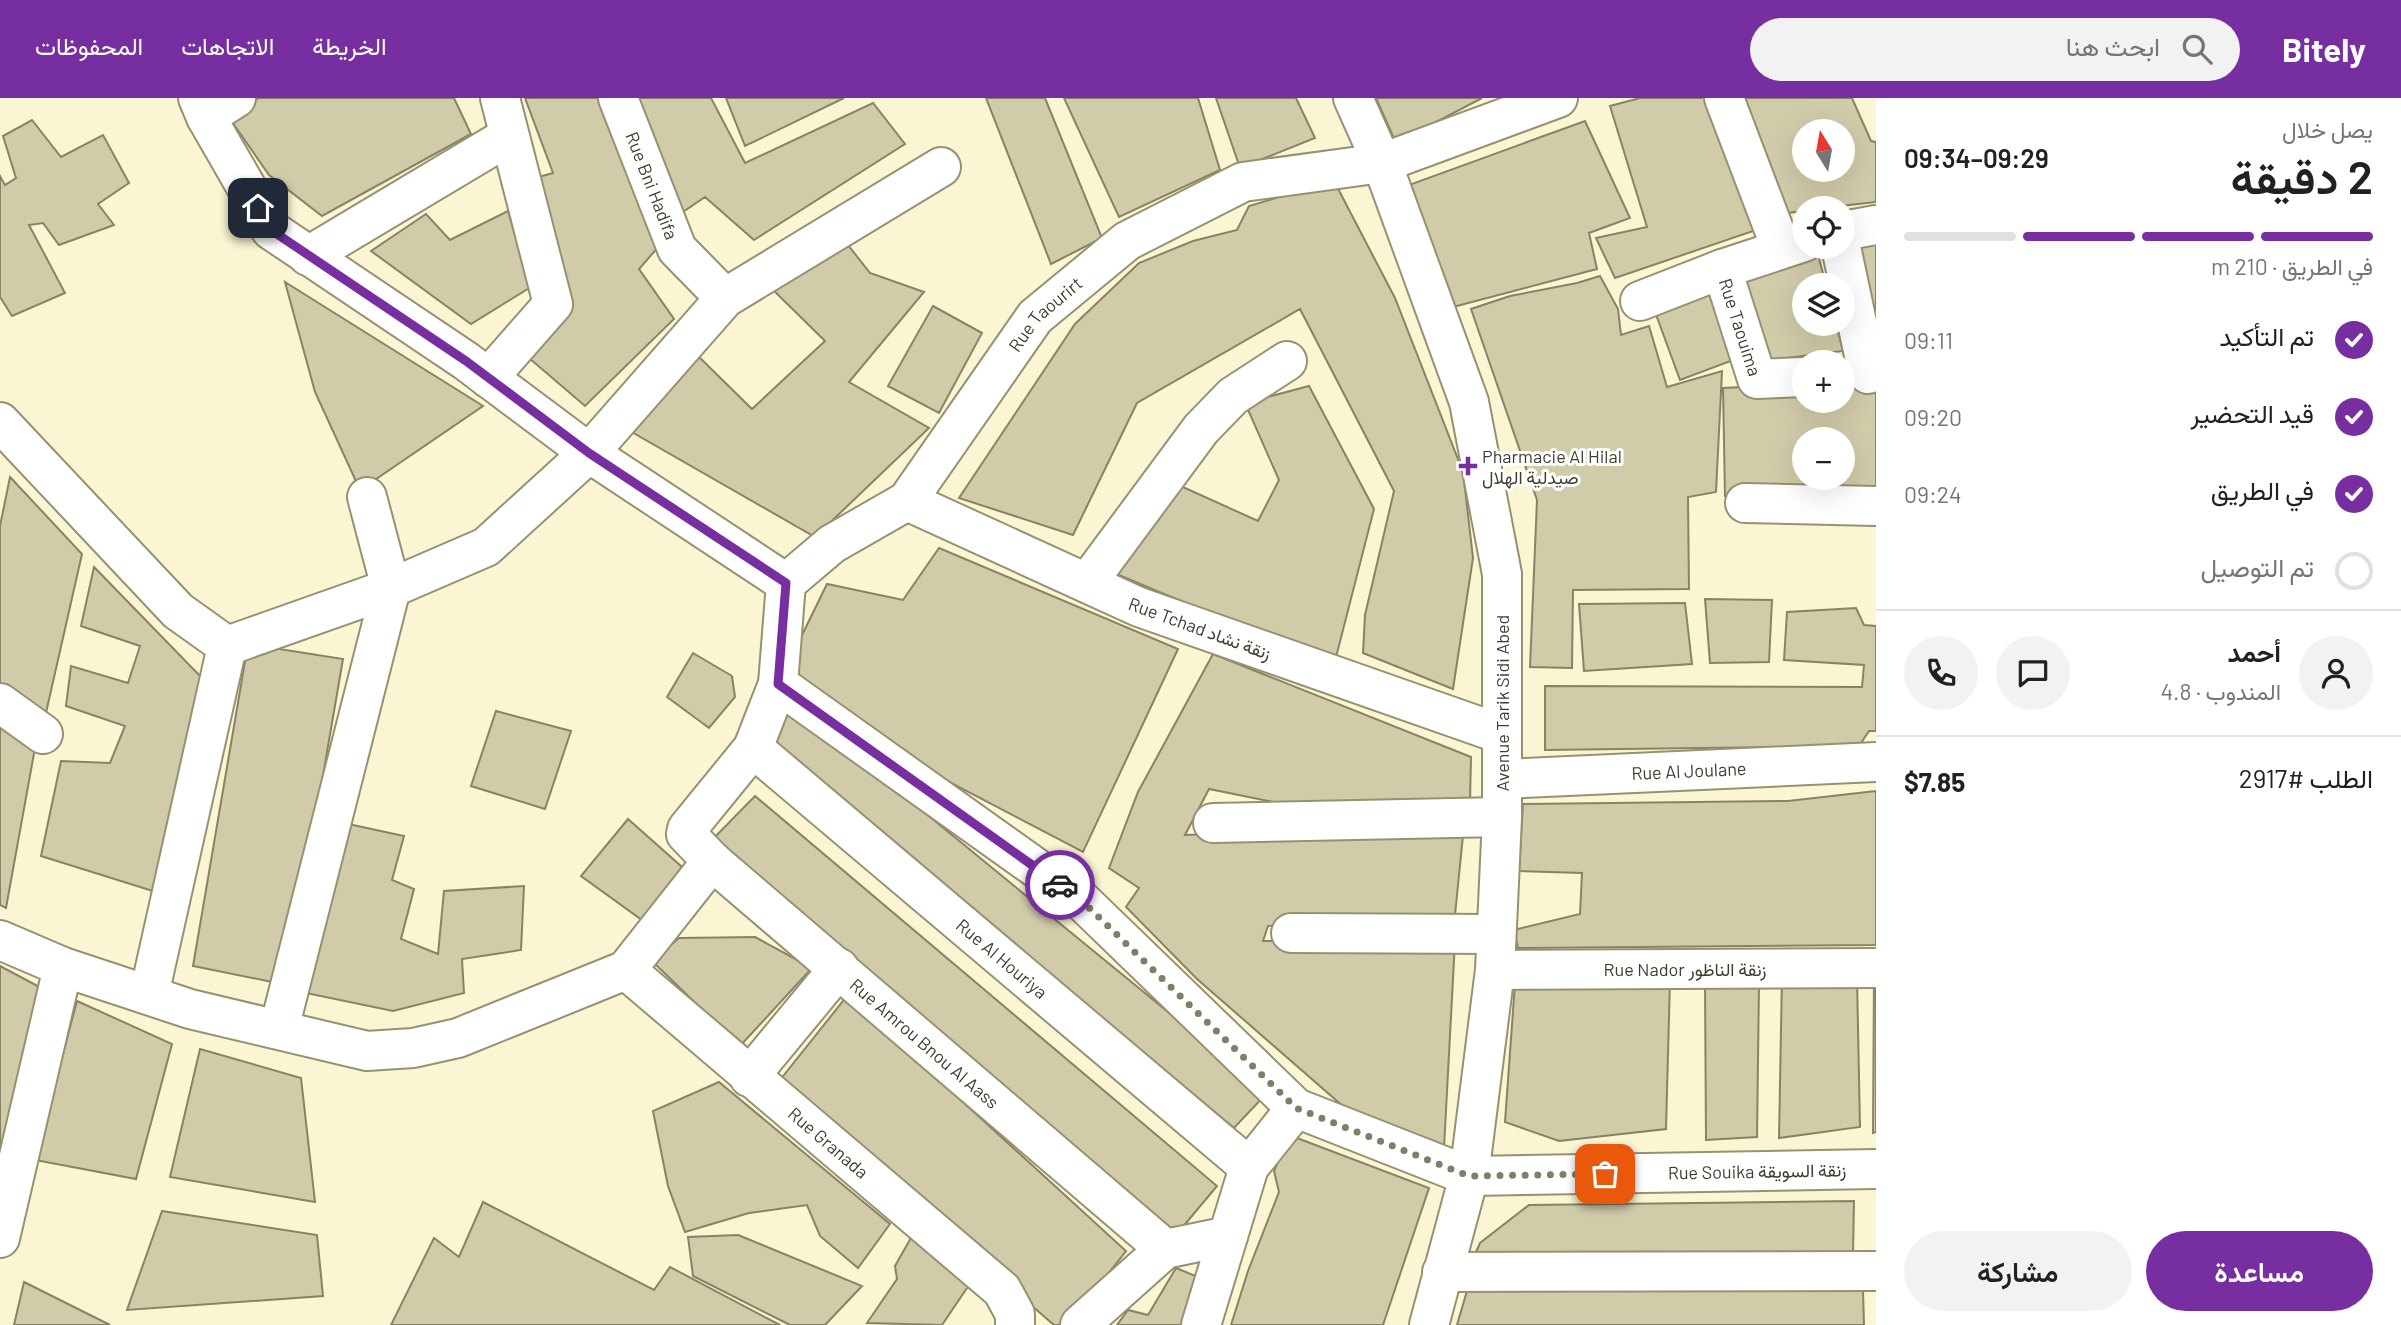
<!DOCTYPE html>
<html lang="ar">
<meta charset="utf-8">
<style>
body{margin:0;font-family:Barlow,Vazirmatn,sans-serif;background:#f2f2f2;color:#202124;direction:rtl;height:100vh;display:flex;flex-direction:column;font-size:26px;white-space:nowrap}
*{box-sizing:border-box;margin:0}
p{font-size:23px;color:#757577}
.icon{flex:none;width:38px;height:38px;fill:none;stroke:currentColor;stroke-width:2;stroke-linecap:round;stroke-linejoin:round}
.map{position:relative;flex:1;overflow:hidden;direction:ltr}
.side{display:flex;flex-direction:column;background:#fff;width:525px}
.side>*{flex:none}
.needle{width:46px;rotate:349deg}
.buttons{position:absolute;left:1792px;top:21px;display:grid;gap:14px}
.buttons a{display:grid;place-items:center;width:63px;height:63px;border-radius:50%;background:#fff;box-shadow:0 7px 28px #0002;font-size:35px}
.pin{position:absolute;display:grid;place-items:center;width:60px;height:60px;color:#fff;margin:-30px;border-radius:14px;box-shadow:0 4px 10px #0006}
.courier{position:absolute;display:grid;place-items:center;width:70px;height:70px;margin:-35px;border:5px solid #772ea1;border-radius:50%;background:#fff;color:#222;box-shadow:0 2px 9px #0007}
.head em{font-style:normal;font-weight:600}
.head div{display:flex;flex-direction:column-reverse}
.head{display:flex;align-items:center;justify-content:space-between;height:119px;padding:0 28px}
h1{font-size:46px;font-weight:600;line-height:52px}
.bar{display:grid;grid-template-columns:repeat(4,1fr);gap:10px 7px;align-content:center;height:84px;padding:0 28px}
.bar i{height:9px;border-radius:5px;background:#e0e0e0}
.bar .current{background:#772ea1}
.bar p{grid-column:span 4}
.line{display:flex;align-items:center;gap:18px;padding:0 28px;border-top:2px solid #e0e0e0}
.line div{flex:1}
.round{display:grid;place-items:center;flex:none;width:74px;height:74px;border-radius:37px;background:#f2f2f2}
ol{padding:0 28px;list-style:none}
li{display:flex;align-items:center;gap:21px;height:77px}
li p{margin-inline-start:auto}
li .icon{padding:7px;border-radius:50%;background:#772ea1;color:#fff;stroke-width:4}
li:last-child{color:#757577}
li i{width:38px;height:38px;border:4px solid #e0e0e0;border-radius:50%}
.button{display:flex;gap:14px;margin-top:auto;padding:14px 28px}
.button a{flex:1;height:80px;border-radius:42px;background:#772ea1;color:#fff;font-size:28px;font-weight:600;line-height:80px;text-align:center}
.button a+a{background:#f2f2f2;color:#202124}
header{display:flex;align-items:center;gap:42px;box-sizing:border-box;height:98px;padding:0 35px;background:#772ea1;color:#fff}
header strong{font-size:33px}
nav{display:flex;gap:38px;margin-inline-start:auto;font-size:24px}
.search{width:490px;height:63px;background:#f2f2f2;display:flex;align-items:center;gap:18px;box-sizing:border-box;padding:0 24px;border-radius:38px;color:#757577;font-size:26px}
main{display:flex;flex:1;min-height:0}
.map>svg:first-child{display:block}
.building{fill:#d0cba9;stroke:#888363;stroke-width:2;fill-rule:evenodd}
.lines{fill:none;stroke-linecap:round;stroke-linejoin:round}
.minor-casing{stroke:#979171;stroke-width:42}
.minor{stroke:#fff;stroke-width:38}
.done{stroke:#807d68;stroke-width:7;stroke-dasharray:0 12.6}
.route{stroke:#772ea1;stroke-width:9}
.poi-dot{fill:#772ea1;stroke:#fff;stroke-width:2.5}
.labels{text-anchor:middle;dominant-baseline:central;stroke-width:6;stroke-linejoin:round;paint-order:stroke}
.street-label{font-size:18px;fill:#3f3d2f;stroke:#fff}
.poi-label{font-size:18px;fill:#3f3d2f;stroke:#fff;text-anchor:start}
</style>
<header>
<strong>Bitely</strong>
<div class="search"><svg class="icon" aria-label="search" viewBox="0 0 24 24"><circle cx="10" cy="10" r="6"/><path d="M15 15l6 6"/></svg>ابحث هنا</div>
<nav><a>الخريطة</a><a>الاتجاهات</a><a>المحفوظات</a></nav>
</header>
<main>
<section class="side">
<div class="head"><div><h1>2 دقيقة</h1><p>يصل خلال</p></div><em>09:29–09:34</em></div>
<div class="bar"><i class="current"></i><i class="current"></i><i class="current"></i><i></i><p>في الطريق · 210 m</p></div>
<ol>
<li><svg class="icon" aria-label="check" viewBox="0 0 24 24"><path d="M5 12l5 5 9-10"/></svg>تم التأكيد<p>09:11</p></li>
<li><svg class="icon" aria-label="check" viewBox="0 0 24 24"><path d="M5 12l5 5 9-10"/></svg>قيد التحضير<p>09:20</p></li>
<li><svg class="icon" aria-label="check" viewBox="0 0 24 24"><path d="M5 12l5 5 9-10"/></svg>في الطريق<p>09:24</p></li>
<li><i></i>تم التوصيل</li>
</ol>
<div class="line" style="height:126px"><a class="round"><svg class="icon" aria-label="person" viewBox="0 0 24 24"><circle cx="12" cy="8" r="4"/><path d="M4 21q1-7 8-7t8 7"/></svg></a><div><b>أحمد</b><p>المندوب · 4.8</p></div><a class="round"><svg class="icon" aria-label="chat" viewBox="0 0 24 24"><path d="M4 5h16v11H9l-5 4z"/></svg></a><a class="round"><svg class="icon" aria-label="phone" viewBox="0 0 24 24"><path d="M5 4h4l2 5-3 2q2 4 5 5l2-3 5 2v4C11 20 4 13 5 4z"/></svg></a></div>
<div class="line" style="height:91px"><div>الطلب #2917</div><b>$7.85</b></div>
<div class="button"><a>مساعدة</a><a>مشاركة</a></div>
</section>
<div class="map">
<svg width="1876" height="1227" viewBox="0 0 1876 1227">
<rect width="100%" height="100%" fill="#faf5d2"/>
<path class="building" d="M 259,0 L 454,0 L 471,36 L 322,118 L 269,77 L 228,18 Z
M 525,0 L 602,0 L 660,147 L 639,171 L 674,221 L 585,308 L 522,254 L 573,207 L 524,83 L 553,75 Z
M 632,0 L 711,0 L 745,65 L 873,5 L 905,46 L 754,142 L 705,99 L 680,116 Z
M 726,0 L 844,0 L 745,48 Z
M 986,0 L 1045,0 L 1102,140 L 1051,166 Z
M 1064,0 L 1198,0 L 1220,72 L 1119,119 Z
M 1216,0 L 1296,0 L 1315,40 L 1240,70 Z
M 1376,0 L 1482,0 L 1396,45 Z
M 1640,0 L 1714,0 L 1765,129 L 1615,180 L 1596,140 L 1647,129 L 1610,8 Z
M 1737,0 L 1852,0 L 1871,43 L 1876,44 L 1876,104 L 1823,110 L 1804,110 L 1804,113 L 1787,115 ZM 1804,33 L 1843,33 L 1843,72 L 1804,72 Z
M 32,22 L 61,59 L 103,37 L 129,85 L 98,106 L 114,127 L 59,147 L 43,125 L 29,127 L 65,195 L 12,218 L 0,199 L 0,78 L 5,87 L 16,80 L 3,38 Z
M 1585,23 L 1630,120 L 1589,135 L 1597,171 L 1453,209 L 1409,87 Z
M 1334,83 L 1395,200 L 1463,374 L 1473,460 L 1453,591 L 1363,555 L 1365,517 L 1394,393 L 1300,211 L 1137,305 L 1073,437 L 959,400 L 1075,226 L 1139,165 L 1193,143 L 1237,132 L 1249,108 Z
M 508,113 L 531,189 L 471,226 L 371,153 L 426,116 L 450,142 Z
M 844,142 L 870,175 L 924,194 L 849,284 L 929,330 L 815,439 L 630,333 L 694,254 L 752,311 L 825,243 L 768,187 Z
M 1876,143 L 1876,239 L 1846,146 Z
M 1816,149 L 1826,187 L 1804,187 L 1804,226 L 1836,226 L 1843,253 L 1761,263 L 1735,172 Z
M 1600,178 L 1618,211 L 1621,237 L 1649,228 L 1667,289 L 1722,273 L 1716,394 L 1688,399 L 1689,491 L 1573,492 L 1572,570 L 1530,569 L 1537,402 L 1471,211 L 1510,198 L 1577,185 Z
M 285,184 L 483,308 L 360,392 L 315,294 Z
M 1714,184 L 1744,258 L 1680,282 L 1650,200 Z
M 933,208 L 982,235 L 939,315 L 888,288 Z
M 1876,283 L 1876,402 L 1725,398 L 1723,290 L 1804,286 L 1804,303 L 1843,303 L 1843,285 ZM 1804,341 L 1843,341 L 1843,380 L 1804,380 Z
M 1309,288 L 1374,411 L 1334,567 L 1114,475 L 1172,384 L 1258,423 L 1279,382 L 1245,305 Z
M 10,379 L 82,456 L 45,619 L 0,589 L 0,428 Z
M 939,450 L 1178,551 L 1083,754 L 913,665 L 784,574 L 827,486 L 903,502 Z
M 94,469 L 204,582 L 159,795 L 41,758 L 61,663 L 110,665 L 125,628 L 66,608 L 71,568 L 128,585 L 140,548 L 81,528 Z
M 1705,501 L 1772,502 L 1769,564 L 1710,565 Z
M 1685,505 L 1692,566 L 1584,573 L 1579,506 Z
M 1856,510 L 1864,527 L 1876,528 L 1876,633 L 1869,633 L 1859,648 L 1545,652 L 1545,588 L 1862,589 L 1864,567 L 1784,562 L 1787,514 Z
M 248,546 L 343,561 L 287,887 L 193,868 Z
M 693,555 L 732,578 L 735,599 L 709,630 L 667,599 Z
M 1213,556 L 1471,659 L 1470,704 L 1317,713 L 1209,691 L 1185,737 L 1464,727 L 1455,817 L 1268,828 L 1263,843 L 1455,843 L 1444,1050 L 1360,1023 L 1197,881 L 1126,809 L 1139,790 L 1109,770 L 1138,694 Z
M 792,606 L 1267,995 L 1234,1030 L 763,639 Z
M 0,612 L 37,639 L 6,810 L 0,807 Z
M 496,613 L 571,633 L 545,711 L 471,688 Z
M 1876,693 L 1876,847 L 1518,850 L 1514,832 L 1580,816 L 1582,775 L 1519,773 L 1523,706 L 1788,703 Z
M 755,698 L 1217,1088 L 1171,1143 L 708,746 Z
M 628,721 L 682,769 L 642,822 L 581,778 Z
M 339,724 L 404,738 L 392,782 L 414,791 L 401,841 L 438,856 L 444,793 L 524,788 L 521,852 L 462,861 L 464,895 L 393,913 L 306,895 Z
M 755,839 L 812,870 L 740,948 L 652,863 L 679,840 Z
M 0,868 L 49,894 L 0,1076 Z
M 1782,877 L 1857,880 L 1860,1029 L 1779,1040 Z
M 1874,880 L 1876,880 L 1876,1034 L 1873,1035 Z
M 1670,882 L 1666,1031 L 1559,1043 L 1505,1024 L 1515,885 Z
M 1705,885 L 1759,886 L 1757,1039 L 1706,1042 Z
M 847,898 L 1126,1153 L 1068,1227 L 1054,1227 L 776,987 Z
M 77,903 L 172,946 L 136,1081 L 35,1062 Z
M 200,951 L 301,980 L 315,1104 L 170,1079 Z
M 719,984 L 890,1126 L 858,1170 L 820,1138 L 807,1107 L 749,1115 L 685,1134 L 668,1088 L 653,1013 Z
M 1289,1037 L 1429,1090 L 1383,1227 L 1231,1227 L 1248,1173 L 1279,1094 L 1274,1073 Z
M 1854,1103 L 1853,1156 L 1473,1161 L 1480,1145 L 1529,1107 Z
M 483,1104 L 654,1192 L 670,1169 L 780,1227 L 391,1227 L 434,1140 L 459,1159 Z
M 162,1113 L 317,1137 L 323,1198 L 127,1212 Z
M 738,1137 L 862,1188 L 825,1227 L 790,1227 L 693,1178 L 688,1139 Z
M 912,1138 L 969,1187 L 942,1227 L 867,1225 L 897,1181 L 895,1168 Z
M 1176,1170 L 1203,1181 L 1184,1227 L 1117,1227 L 1128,1212 L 1148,1217 Z
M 24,1184 L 110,1227 L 14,1227 Z
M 1469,1186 L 1863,1193 L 1864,1227 L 1457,1227 Z"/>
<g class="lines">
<defs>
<g id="minor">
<path d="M 198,0 L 206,19 L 271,132 L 466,263 L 589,355 L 786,485"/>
<path id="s1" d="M 618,0 L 677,151 L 725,200"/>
<path d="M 1353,0 L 1382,65 L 1469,304 L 1502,476 L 1502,719 L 1495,872 L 1469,1078 L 1429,1227"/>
<path d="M 1724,0 L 1781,150"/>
<path d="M 206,19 L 236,0"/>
<path d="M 1843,133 L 1876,127"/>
<path d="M 1841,149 L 1868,276"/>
<path d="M 308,158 L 509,38"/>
<path id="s2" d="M 1722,171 L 1757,281 L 1804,279"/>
<path d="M 1640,203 L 1722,171 L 1804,144"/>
<path d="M 488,280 L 553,206 L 500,0"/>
<path d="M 0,324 L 178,513 L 227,548"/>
<path d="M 907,403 L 1139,509 L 1501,636"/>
<path d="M 1745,405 L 1876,408"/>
<path id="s3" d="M 786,485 L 832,446 L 907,403 L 1035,219 L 1127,143 L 1243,84 L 1382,65 L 1558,0"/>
<path id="s4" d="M 786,485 L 778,586 L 753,650 L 687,731 L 686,736 L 712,763 L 1165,1151"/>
<path d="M 1087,485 L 1201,331 L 1233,298 L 1287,263"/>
<path d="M 227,548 L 391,490 L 486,449 L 589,355 L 725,200 L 941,69"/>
<path d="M 778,586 L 1081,802 L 1296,1010 L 1469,1078 L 1876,1071"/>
<path d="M 0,605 L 43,636"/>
<path id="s5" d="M 753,650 L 1249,1069"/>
<path id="s6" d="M 1502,681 L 1876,664"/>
<path d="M 1213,725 L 1502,719"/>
<path d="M 1291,835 L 1495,836"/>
<path d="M 0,842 L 63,869 L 190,911 L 367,953 L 413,950 L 458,940 L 626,872 L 712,763"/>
<path id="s7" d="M 626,872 L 1002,1192 L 1015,1216 L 1015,1227"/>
<path d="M 1495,872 L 1876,870"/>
<path d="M 149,897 L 227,548"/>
<path d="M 279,931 L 391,490 L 367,399"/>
<path d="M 749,979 L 839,870"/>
<path d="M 0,1140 L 63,869"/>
<path d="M 1442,1174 L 1876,1173"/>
<path d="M 1080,1227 L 1165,1151 L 1228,1138"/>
<path d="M 1201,1227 L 1249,1069 L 1296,1010"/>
</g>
</defs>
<use href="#minor" class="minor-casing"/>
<use href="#minor" class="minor"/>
</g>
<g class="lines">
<path class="done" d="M 1060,787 L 1081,802 L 1296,1010 L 1469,1078 L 1605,1076"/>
<path class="route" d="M 258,110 L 271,132 L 466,263 L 589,355 L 786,485 L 778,586 L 1060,787"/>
</g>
<path class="poi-dot" d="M1464.5 357.5h7v7h7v7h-7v7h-7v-7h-7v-7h7z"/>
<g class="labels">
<g class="street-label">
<text stroke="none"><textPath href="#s1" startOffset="94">Rue Bni Hadifa</textPath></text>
<text stroke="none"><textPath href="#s3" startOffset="380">Rue Taourirt</textPath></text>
<text stroke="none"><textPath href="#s2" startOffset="61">Rue Taouima</textPath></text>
<text transform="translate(1200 530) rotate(20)">Rue Tchad زنقة نشاد</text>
<text transform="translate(1502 605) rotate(-90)">Avenue Tarik Sidi Abed</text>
<text stroke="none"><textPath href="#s6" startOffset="187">Rue Al Joulane</textPath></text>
<text stroke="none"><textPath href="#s5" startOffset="326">Rue Al Houriya</textPath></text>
<text x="1685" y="871">Rue Nador زنقة الناظور</text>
<text stroke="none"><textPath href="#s4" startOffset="597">Rue Amrou Bnou Al Aass</textPath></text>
<text stroke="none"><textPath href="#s7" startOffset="266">Rue Granada</textPath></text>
<text transform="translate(1757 1073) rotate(-1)">Rue Souika زنقة السويقة</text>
</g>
<g class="poi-label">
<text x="1482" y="358">Pharmacie Al Hilal<tspan x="1482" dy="21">صيدلية الهلال</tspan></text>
</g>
</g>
</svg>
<div class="buttons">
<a><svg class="needle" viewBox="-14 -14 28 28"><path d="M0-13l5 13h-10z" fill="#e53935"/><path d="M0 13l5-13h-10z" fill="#757577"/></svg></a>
<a><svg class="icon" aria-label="locate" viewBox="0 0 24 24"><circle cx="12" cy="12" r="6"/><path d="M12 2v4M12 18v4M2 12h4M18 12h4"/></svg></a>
<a><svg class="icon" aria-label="layers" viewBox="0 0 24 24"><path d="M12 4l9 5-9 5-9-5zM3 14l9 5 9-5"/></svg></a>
<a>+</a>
<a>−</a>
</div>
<div class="pin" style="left:1605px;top:1076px;background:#ea580c"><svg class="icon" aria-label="bag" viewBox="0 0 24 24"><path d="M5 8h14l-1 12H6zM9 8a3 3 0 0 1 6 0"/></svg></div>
<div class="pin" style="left:258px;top:110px;background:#1f2937"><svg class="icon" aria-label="home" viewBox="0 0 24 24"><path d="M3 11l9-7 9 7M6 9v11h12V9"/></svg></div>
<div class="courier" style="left:1060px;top:787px"><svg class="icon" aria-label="car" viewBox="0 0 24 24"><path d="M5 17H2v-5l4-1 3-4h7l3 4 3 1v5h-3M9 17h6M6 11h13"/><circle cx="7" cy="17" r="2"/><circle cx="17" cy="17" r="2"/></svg></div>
</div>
</main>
